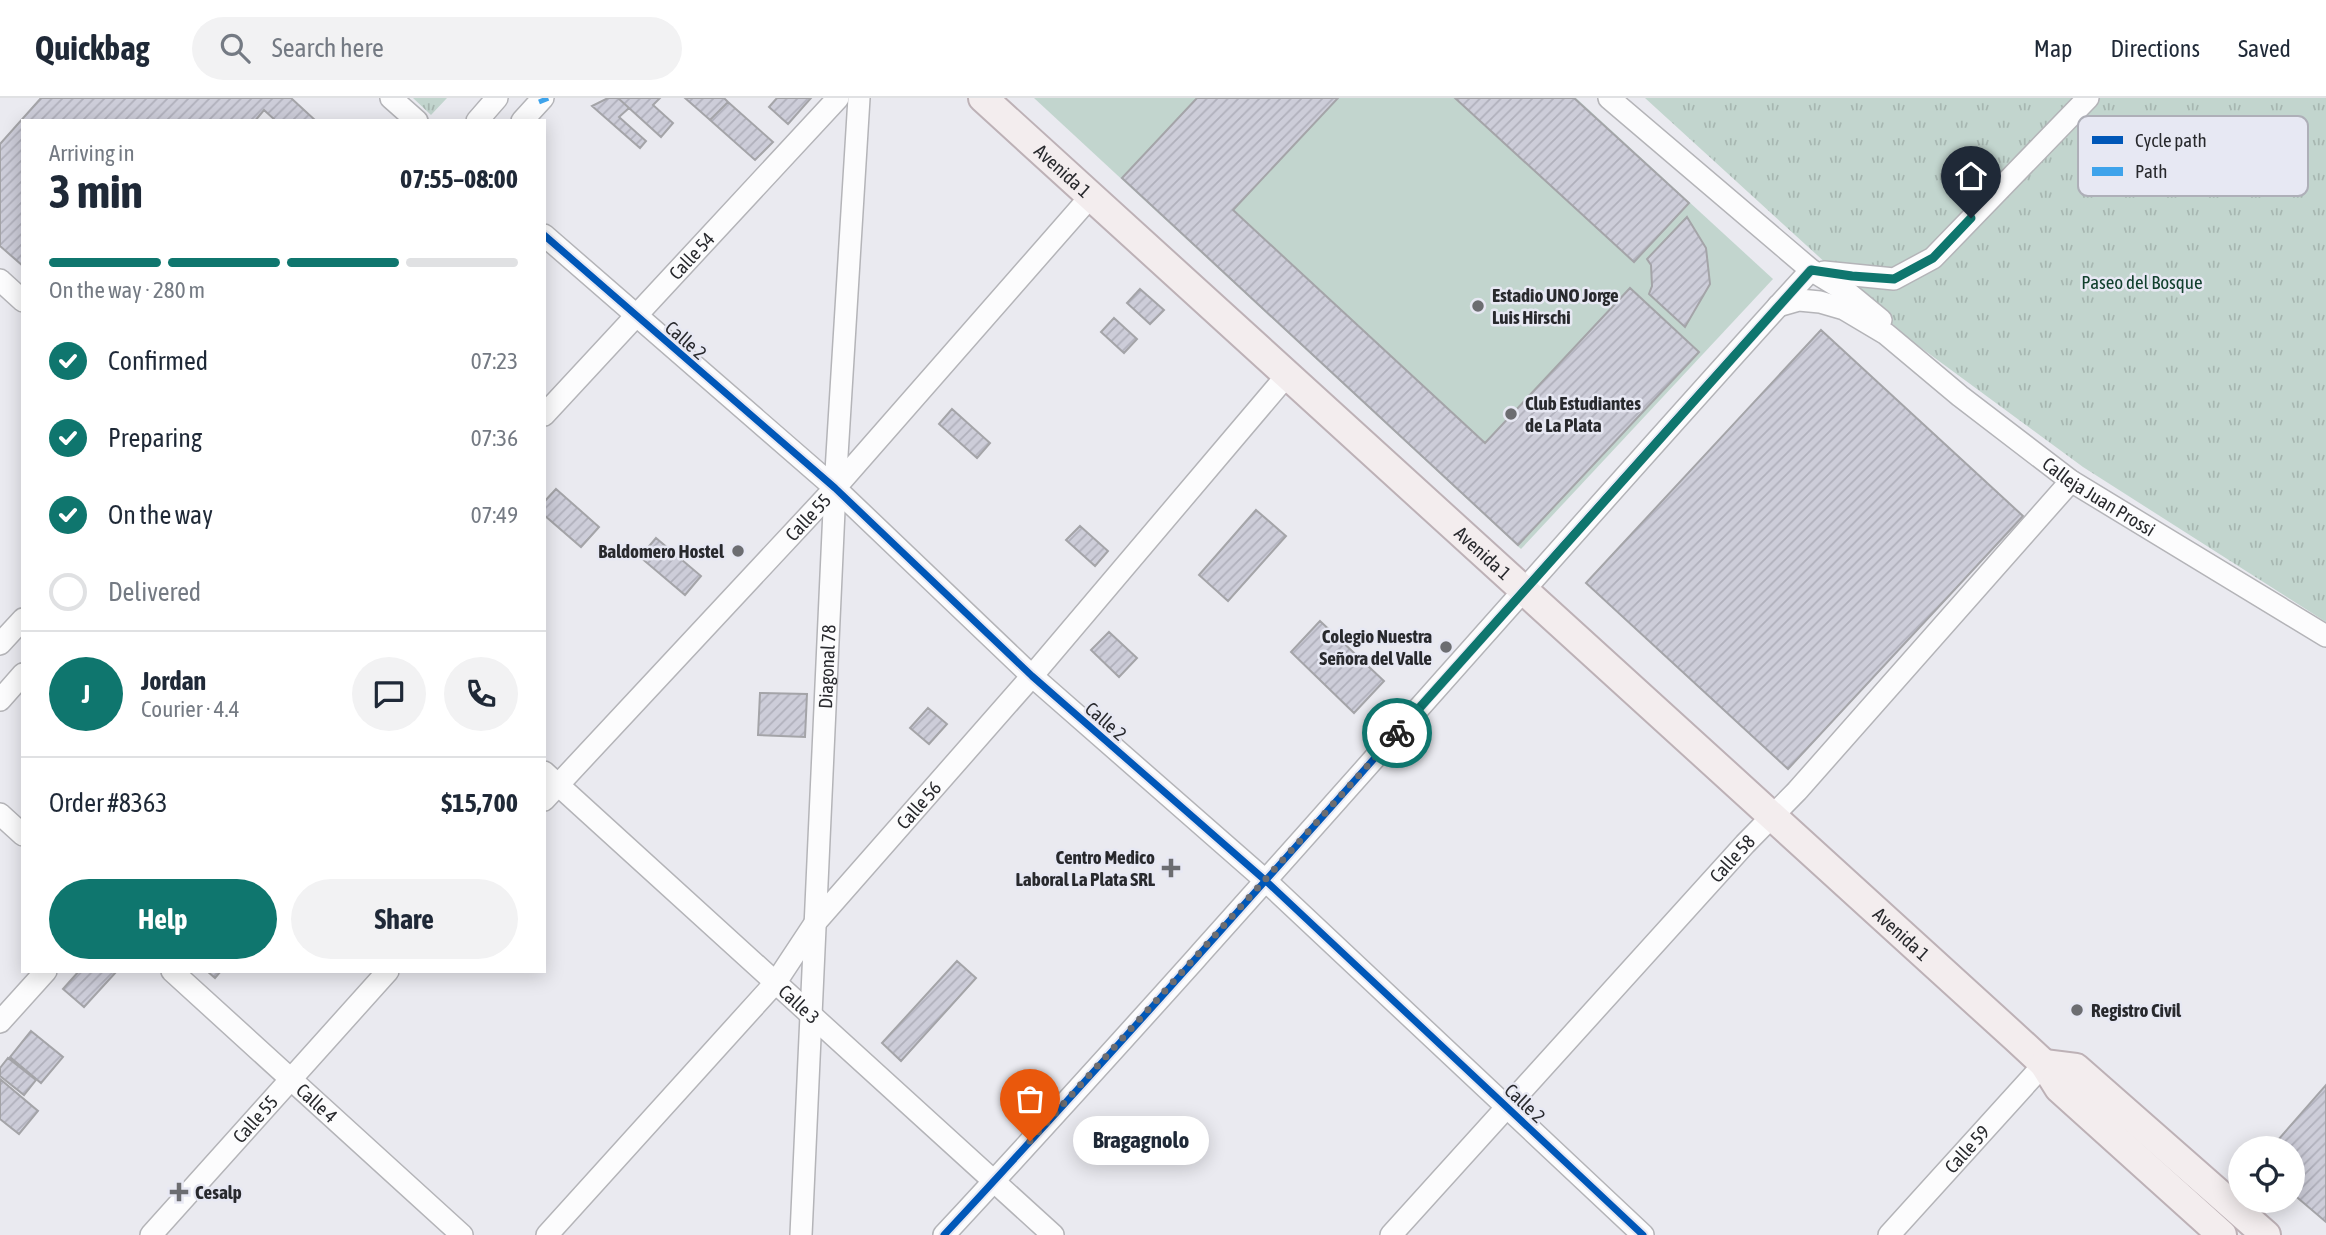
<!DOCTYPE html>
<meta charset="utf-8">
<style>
body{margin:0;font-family:"Asap Condensed",sans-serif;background:#f2f2f3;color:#1f2937;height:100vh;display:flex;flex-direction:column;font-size:26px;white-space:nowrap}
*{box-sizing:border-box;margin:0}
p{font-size:23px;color:#747a83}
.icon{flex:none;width:38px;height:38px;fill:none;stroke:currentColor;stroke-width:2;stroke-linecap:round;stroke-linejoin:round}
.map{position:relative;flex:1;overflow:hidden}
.sheet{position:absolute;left:21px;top:21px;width:525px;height:854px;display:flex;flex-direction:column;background:#fff;border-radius:0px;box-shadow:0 4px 18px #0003}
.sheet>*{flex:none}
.buttons{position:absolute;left:2228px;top:1038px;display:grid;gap:14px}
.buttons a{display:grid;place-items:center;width:77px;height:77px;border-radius:50%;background:#fff;box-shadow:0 4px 18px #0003;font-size:35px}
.pin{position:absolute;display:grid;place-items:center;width:60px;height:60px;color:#fff;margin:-72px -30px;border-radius:50% 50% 50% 0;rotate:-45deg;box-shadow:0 0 7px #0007}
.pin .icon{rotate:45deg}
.courier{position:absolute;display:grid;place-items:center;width:70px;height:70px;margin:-35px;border:5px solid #0f766e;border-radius:50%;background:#fff;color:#222;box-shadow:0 2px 9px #0007}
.bubble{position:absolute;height:49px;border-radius:24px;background:#fff;box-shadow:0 4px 18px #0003;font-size:23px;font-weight:700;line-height:49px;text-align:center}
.summary em{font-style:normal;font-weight:700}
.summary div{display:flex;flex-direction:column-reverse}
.summary{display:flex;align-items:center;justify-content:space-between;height:119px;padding:0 28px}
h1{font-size:46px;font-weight:700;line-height:52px}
.bar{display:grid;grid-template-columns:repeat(4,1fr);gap:10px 7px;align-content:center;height:84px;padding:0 28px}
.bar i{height:9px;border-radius:5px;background:#e0e1e3}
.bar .active{background:#0f766e}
.bar p{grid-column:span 4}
.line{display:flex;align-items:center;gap:18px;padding:0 28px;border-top:2px solid #e0e1e3}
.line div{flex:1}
.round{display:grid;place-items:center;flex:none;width:74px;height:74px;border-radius:37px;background:#f2f2f3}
ol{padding:0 28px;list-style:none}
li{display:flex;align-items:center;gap:21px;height:77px}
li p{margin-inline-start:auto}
li .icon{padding:7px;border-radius:50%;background:#0f766e;color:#fff;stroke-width:4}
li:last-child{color:#747a83}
li i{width:38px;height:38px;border:4px solid #e0e1e3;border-radius:50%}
.cta{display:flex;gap:14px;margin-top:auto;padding:14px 28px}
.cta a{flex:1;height:80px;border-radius:42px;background:#0f766e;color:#fff;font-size:28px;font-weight:700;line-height:80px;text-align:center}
.cta a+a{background:#f2f2f3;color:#1f2937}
header{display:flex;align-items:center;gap:42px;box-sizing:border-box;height:98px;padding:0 35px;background:#fff;border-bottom:2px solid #e0e1e3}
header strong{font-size:33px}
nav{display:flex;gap:38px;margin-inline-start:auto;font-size:24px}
.search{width:490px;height:63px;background:#f2f2f3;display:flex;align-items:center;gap:18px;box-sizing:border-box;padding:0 24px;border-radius:38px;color:#747a83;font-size:26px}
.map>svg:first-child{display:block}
.grass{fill:url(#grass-tufts)}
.pitch{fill:#c2d5ce}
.building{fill:url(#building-hatch);stroke:#a4a4a8;stroke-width:2}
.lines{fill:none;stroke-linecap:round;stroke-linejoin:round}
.minor-casing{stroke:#b4b4b8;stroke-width:24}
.major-casing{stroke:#bdb1b6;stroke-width:32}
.minor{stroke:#fcfcfd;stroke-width:21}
.major{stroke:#f3edee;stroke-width:28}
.quiet{stroke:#3ea3eb;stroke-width:5;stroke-dasharray:10 5;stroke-linecap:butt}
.cycleway-casing{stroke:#e7e8f3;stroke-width:11}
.cycleway{stroke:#0057b8;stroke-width:7}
.done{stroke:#6c6d71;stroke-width:7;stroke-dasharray:0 12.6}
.route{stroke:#0f766e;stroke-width:9}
.poi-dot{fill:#6c6d71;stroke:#e7e8f3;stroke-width:2.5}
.labels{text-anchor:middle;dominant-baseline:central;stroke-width:5;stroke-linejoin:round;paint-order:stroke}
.street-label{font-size:19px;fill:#28292d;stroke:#e7e8f3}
.park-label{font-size:19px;fill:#12402e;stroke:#e7e8f3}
.poi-label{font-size:19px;font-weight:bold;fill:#28292d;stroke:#e7e8f3;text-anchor:start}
.key{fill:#e7e8f3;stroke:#aeafb8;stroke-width:2}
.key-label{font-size:19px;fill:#28292d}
</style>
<header>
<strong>Quickbag</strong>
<div class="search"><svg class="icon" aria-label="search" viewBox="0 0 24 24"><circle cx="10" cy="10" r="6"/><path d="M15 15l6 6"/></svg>Search here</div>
<nav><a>Map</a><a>Directions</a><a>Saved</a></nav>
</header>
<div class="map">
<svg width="2326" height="1137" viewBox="0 0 2326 1137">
<defs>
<pattern id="grass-tufts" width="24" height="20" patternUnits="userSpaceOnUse" patternTransform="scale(1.75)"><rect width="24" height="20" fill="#c2d5ce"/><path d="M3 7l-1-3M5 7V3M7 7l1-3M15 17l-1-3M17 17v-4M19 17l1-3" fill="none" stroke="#a7b7b1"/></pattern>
<pattern id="building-hatch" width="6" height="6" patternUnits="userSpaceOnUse" patternTransform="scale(1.75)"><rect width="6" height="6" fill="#cdcdd9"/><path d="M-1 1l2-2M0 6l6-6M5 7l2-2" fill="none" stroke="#b0b0bb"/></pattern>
</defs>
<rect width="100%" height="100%" fill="#eaeaf0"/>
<path class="grass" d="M 413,0 L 447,0 L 431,17 Z
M 1645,0 L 2326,0 L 2326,524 L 2083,369 L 1909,241 Z"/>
<path class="pitch" d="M 1034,0 L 1576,0 L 1773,181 L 1521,451 Z"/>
<path class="building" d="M 41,0 L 291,0 L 316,23 L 276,23 L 264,12 L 255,23 L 23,23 L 23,168 L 0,148 L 0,46 Z
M 608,0 L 618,0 L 629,10 L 619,19 L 646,43 L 640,50 L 592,8 Z
M 618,0 L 660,0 L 653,7 L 673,25 L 661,39 Z
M 685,0 L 724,0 L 728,4 L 710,22 Z
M 777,0 L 811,0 L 788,26 L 769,9 Z
M 1197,0 L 1338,0 L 1233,112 L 1485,345 L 1630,190 L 1699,254 L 1518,447 L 1122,80 Z
M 1455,0 L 1574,0 L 1689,105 L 1634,164 Z
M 728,4 L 773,44 L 755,62 L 710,22 Z
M 1687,119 L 1706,150 L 1710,186 L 1685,229 L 1649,196 L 1652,188 L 1651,167 L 1647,161 Z
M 1140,191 L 1164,212 L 1150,226 L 1127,205 Z
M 1114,220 L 1137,241 L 1124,255 L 1101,234 Z
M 1821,232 L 2023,418 L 1788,671 L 1586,485 Z
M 952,311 L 990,345 L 977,360 L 939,326 Z
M 556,391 L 599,429 L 581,449 L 544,417 L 544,404 Z
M 1256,412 L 1286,438 L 1228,503 L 1199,477 Z
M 1080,428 L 1108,453 L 1095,468 L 1066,442 Z
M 656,440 L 701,478 L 685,497 L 640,459 Z
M 1320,523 L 1384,583 L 1354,615 L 1291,554 Z
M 1109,534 L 1137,560 L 1119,579 L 1091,552 Z
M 760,595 L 807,596 L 805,639 L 758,637 Z
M 928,610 L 947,626 L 929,646 L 910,630 Z
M 957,863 L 976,880 L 901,963 L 882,945 Z
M 79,873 L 117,873 L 84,909 L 63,891 Z
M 207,873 L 221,873 L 215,880 Z
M 31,933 L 63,959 L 41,985 L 10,959 Z
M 8,960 L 36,982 L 24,997 L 0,978 L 0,970 Z
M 0,981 L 38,1013 L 19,1036 L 0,1021 Z
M 2326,987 L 2326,1124 L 2292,1095 L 2292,1050 L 2271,1050 Z"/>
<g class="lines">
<defs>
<g id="minor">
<path d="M 391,0 L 417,23"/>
<path d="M 1609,0 L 1811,172 L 1847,194 L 1881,222"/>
<path d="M 477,23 L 497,0"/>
<path d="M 522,23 L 543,0"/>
<path d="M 544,137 L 835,390 L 1032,578 L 1266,783 L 1643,1137"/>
<path d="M 1824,174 L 1894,181 L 1933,160 L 2088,0"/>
<path d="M 0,182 L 23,203"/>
<path id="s1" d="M 1778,208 L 1799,202 L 1820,204 L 1844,211 L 1886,236 L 1960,298 L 2071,383 L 2326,538"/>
<path id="s2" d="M 544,317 L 838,0"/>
<path d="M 0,546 L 23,521"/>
<path d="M 0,602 L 23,576"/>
<path id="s3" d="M 544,674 L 1053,1137"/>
<path id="s4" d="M 544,702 L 835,390 L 1091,98"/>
<path d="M 0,716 L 23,737"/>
<path id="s5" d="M 172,873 L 462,1137"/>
<path d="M 0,924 L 46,873"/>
<path id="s6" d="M 151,1137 L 388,873"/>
<path id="s7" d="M 547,1137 L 776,884 L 815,825 L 1032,578 L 1288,276"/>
<path id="s8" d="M 801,1137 L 835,390 L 859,0"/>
<path d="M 944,1137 C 1238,820 1520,492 1811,172"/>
<path id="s9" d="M 1391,1137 L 1745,746 L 1797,693 L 2071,383"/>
<path id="s10" d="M 1889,1137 L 2044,966"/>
</g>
<g id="major">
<path id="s11" d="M 983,0 L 2017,941 L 2044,966 L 2059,990 L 2222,1137"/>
<path d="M 2044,966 L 2076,970 L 2266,1137"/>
</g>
</defs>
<use href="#minor" class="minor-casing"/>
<use href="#major" class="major-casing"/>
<use href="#minor" class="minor"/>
<use href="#major" class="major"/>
<path class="quiet" d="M 539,4 L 549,0"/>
<defs>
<path id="cycleway" d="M 544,137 L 835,390 L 1032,578 L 1266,783 L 1643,1137
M 944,1137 C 1238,820 1520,492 1811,172"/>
</defs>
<use href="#cycleway" class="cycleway-casing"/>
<use href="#cycleway" class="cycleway"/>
</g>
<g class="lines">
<path class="done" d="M 1030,1043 L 1397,635"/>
<path class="route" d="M 1397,635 L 1811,172 L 1852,178 L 1894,181 L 1933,160 L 1971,120"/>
</g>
<g class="poi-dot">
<circle cx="1478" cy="208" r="7"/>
<circle cx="1511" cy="316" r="7"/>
<circle cx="738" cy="453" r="7"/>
<circle cx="1446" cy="549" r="7"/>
<path d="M1167.5 759.5h7v7h7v7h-7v7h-7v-7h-7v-7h7z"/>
<circle cx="2077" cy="912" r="7"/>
<path d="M175.5 1083.5h7v7h7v7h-7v7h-7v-7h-7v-7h7z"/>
</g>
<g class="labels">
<g class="street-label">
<text stroke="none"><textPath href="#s11" startOffset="108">Avenida 1</textPath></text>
<text stroke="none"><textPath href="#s2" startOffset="217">Calle 54</textPath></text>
<text transform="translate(686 242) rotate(41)">Calle 2</text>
<text stroke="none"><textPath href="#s1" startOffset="385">Calleja Juan Prossi</textPath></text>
<text stroke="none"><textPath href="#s4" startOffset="387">Calle 55</textPath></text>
<text stroke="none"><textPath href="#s11" startOffset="676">Avenida 1</textPath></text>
<text stroke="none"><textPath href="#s8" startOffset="569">Diagonal 78</textPath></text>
<text transform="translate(1106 623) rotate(41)">Calle 2</text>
<text stroke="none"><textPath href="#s7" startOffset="569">Calle 56</textPath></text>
<text stroke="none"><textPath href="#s9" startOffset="508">Calle 58</textPath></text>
<text stroke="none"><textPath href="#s11" startOffset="1242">Avenida 1</textPath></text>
<text stroke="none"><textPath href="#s3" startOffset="345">Calle 3</textPath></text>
<text stroke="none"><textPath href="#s5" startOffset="196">Calle 4</textPath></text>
<text transform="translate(1525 1005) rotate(43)">Calle 2</text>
<text stroke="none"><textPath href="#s6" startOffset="156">Calle 55</textPath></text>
<text stroke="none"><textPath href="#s10" startOffset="116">Calle 59</textPath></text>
</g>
<g class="park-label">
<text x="2142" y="184">Paseo del Bosque</text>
</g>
<g class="poi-label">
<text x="1492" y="197">Estadio UNO Jorge<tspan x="1492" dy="22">Luis Hirschi</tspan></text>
<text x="1525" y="305">Club Estudiantes<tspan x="1525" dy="22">de La Plata</tspan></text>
<text x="724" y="453" text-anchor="end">Baldomero Hostel</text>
<text x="1432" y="538" text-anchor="end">Colegio Nuestra<tspan x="1432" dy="22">Señora del Valle</tspan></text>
<text x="1155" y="759" text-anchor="end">Centro Medico<tspan x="1155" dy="22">Laboral La Plata SRL</tspan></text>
<text x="2091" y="912">Registro Civil</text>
<text x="195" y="1094">Cesalp</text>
</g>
</g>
<rect x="2078" y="18" width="230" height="80" rx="10" class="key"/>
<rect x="2092" y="38" width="31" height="8" fill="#0057b8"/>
<rect x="2092" y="69" width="31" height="9" fill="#3ea3eb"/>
<g class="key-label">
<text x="2135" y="49">Cycle path</text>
<text x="2135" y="80">Path</text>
</g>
</svg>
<div class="buttons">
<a><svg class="icon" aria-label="locate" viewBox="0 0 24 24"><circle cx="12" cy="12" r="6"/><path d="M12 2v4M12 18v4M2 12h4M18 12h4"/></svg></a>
</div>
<div class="pin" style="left:1030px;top:1043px;background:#ea580c"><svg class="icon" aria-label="bag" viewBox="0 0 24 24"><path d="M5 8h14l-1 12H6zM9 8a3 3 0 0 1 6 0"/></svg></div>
<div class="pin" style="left:1971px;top:120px;background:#1f2937"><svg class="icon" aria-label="home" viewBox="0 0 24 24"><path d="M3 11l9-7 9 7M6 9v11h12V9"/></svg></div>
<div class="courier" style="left:1397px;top:635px"><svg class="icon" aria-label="bike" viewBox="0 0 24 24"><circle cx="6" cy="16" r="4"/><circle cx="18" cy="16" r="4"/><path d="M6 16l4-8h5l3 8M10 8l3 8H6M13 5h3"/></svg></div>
<div class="bubble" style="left:1073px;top:1018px;width:136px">Bragagnolo</div>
<section class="sheet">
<div class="summary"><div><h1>3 min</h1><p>Arriving in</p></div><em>07:55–08:00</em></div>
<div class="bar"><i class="active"></i><i class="active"></i><i class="active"></i><i></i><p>On the way · 280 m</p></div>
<ol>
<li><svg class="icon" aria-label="check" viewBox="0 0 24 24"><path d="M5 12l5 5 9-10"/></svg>Confirmed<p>07:23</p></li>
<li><svg class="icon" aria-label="check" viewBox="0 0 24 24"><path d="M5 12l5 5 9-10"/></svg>Preparing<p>07:36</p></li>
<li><svg class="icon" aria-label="check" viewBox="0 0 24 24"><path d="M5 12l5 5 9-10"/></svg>On the way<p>07:49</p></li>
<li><i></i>Delivered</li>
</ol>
<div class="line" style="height:126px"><b class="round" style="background:#0f766e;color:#fff">J</b><div><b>Jordan</b><p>Courier · 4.4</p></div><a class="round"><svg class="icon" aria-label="chat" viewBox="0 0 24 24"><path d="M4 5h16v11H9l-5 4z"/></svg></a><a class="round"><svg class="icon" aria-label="phone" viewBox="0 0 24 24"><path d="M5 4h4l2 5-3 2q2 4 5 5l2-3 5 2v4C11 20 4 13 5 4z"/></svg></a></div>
<div class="line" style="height:91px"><div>Order #8363</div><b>$15,700</b></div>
<div class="cta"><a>Help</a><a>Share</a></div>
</section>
</div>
